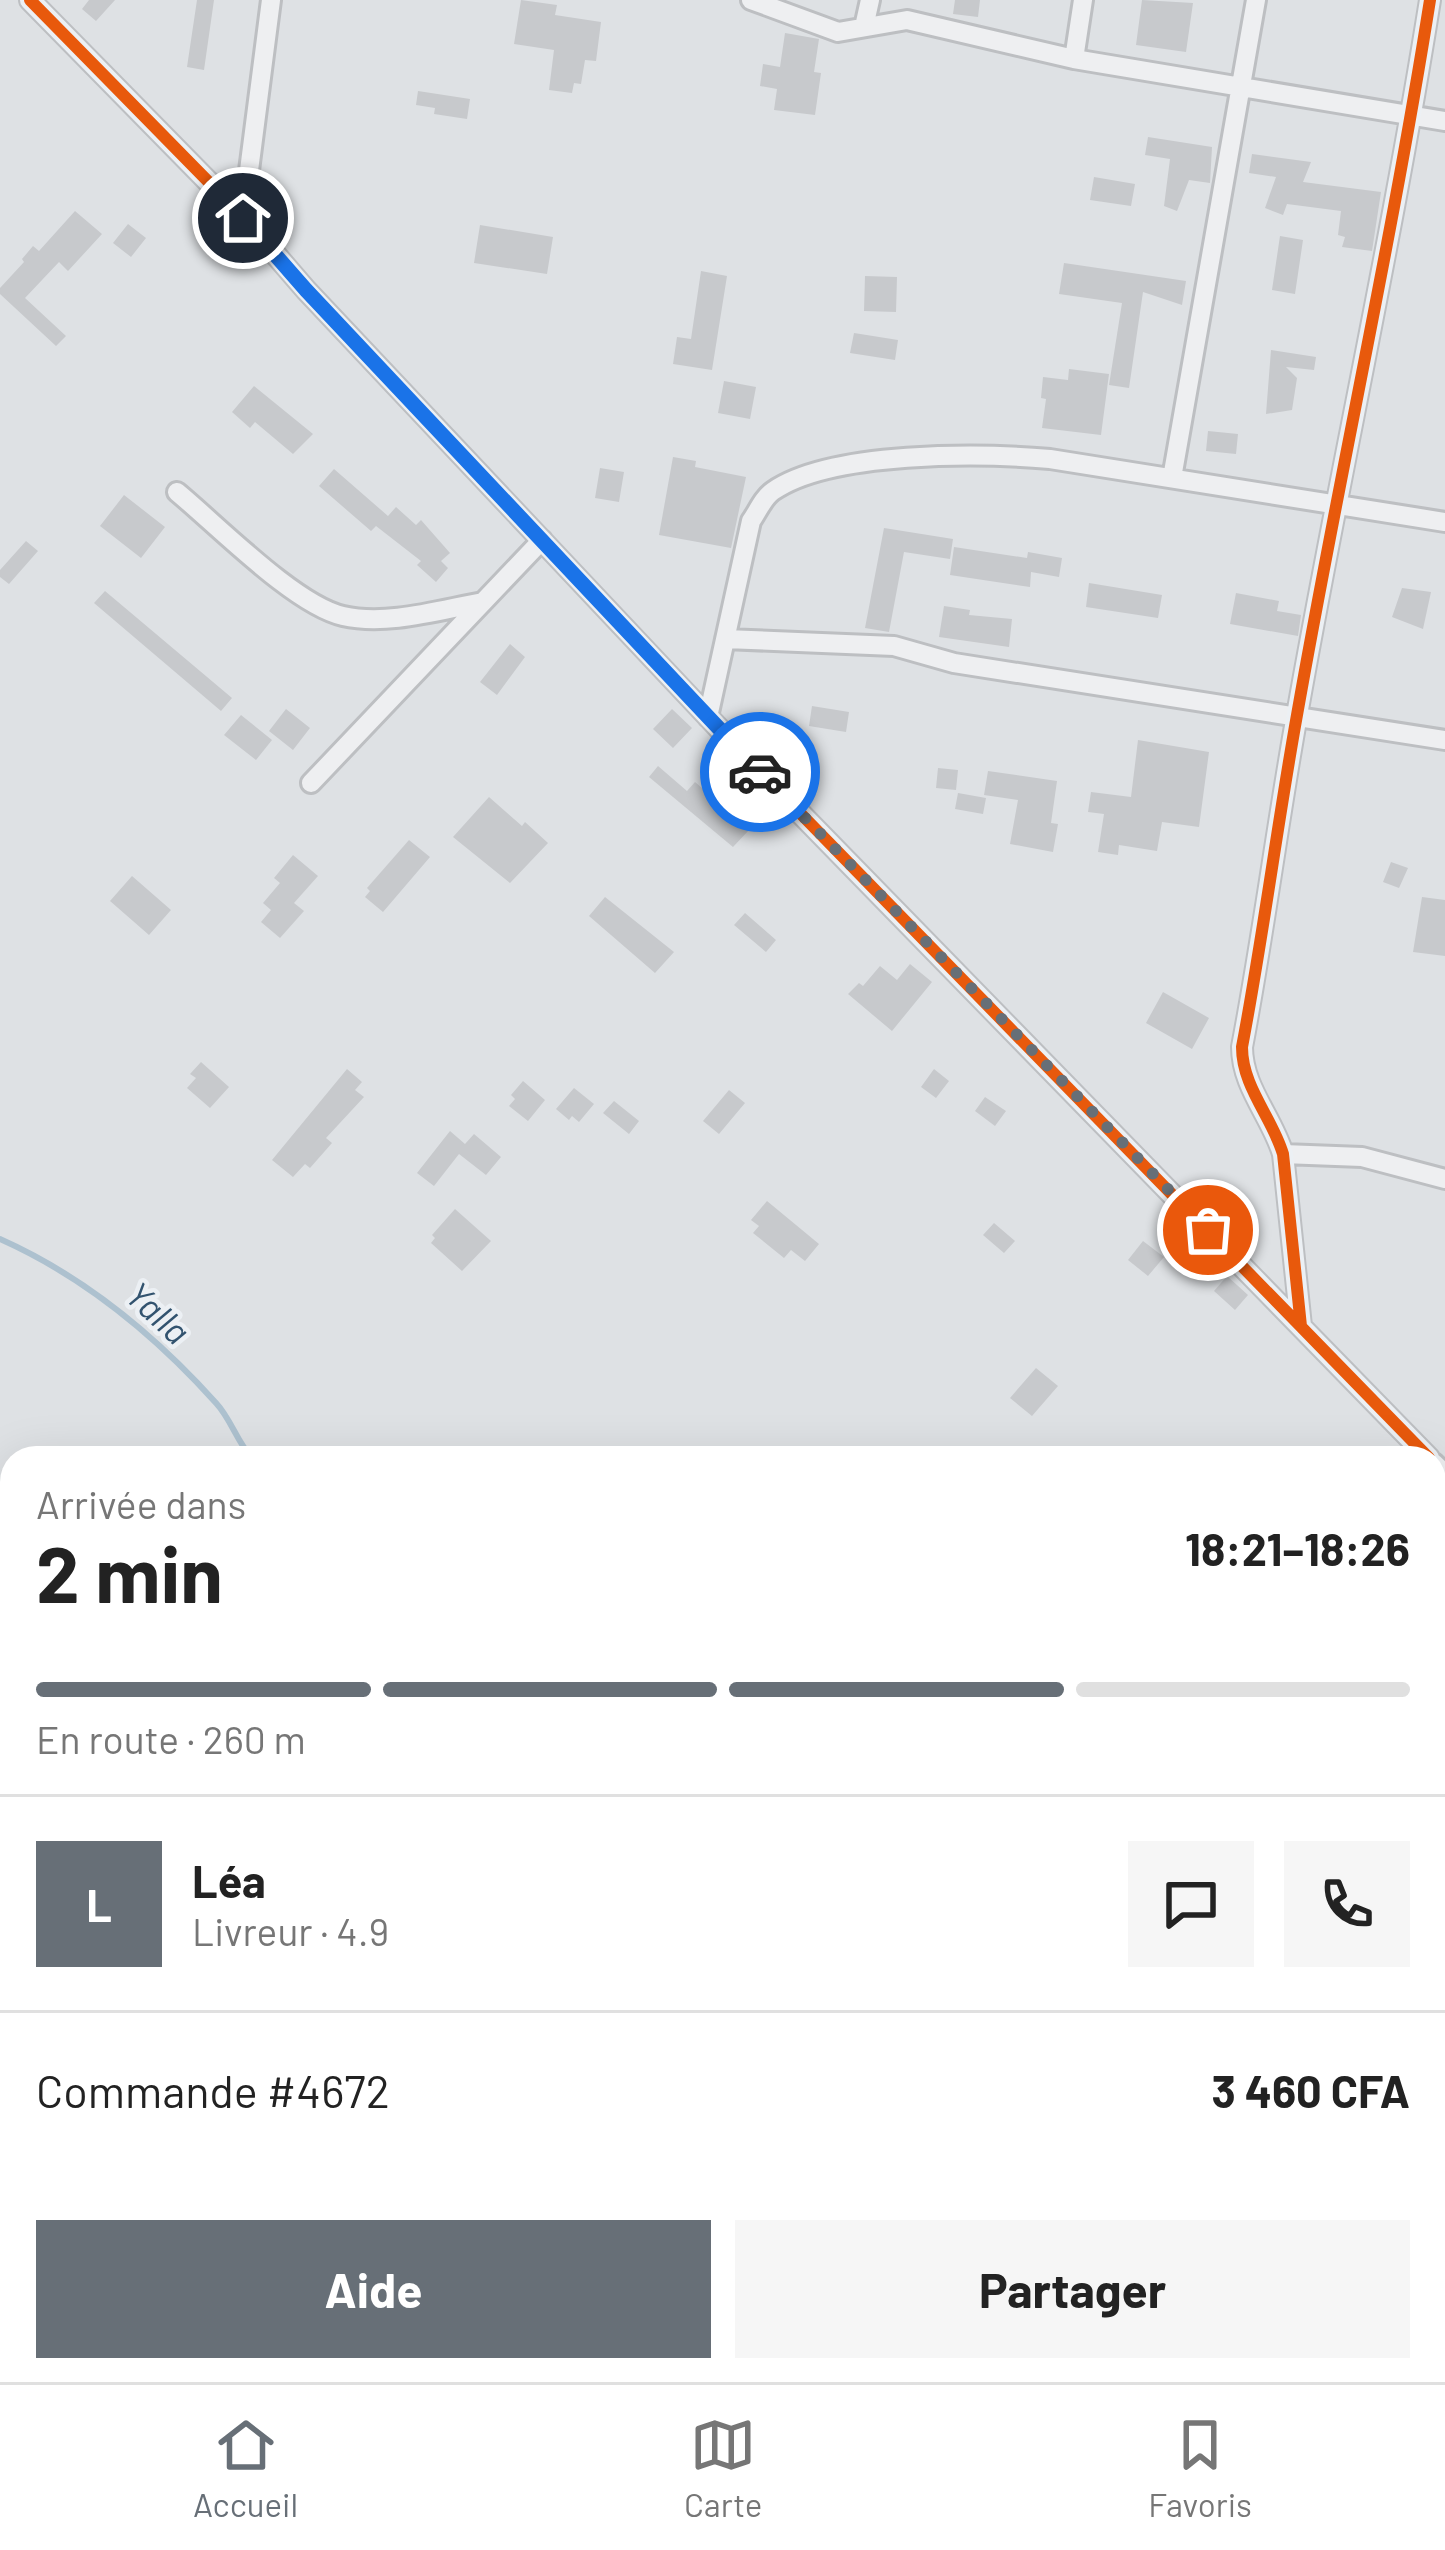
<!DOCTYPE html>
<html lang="fr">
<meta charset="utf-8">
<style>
body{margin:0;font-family:Barlow,sans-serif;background:#f6f6f6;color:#222;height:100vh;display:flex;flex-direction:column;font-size:45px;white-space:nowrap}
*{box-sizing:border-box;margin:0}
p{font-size:39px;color:#767676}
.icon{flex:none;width:66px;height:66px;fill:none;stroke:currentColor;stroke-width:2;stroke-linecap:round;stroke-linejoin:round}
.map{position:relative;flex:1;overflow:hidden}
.drawer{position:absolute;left:0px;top:1446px;width:1446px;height:936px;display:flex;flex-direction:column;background:#fff;border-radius:36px 36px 0 0;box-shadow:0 12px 48px #0002}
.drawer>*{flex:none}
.pin{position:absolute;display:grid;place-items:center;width:102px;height:102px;color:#fff;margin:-51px;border:6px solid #fff;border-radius:50%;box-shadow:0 3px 12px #0007}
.courier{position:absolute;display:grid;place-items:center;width:120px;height:120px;margin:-60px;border:9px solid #1a73e8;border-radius:50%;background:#fff;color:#222;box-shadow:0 3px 15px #0007}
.headline em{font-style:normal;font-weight:700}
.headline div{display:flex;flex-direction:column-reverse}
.headline{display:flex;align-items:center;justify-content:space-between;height:204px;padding:0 36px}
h1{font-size:78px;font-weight:700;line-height:90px}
.bar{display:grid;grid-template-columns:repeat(4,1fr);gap:18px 12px;align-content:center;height:144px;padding:0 36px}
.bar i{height:15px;border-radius:9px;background:#e0e0e0}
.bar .current{background:#676f77}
.bar p{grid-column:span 4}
.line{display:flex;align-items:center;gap:30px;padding:0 36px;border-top:3px solid #e0e0e0}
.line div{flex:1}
.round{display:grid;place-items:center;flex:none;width:126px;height:126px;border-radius:0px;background:#f6f6f6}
.primary-button{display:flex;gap:24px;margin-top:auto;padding:24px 36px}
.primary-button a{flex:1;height:138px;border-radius:0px;background:#676f77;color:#fff;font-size:48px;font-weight:700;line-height:138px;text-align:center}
.primary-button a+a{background:#f6f6f6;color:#222}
.menu{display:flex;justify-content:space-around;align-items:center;height:168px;border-top:3px solid #e0e0e0;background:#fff;font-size:33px;color:#767676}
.menu a{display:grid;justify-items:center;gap:6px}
.menu .current{color:#676f77}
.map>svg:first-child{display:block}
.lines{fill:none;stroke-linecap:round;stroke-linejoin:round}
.stream{stroke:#adc1cf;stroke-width:6}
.building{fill:#c7c9cc}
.minor-casing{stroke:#bdbfc2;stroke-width:24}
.minor{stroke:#eeeff1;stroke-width:18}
.cycleway-casing{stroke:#ecf0f4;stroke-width:20}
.cycleway{stroke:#e8590c;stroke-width:12}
.done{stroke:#676f77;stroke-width:12;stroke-dasharray:0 21.6}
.route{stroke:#1a73e8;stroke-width:15}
.labels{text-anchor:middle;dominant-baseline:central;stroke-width:9;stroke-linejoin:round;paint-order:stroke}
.water-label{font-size:36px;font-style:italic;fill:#32536f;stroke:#ecf0f4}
</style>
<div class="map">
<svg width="1445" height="2382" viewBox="0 0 1445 2382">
<rect width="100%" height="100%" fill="#dee1e4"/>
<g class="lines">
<path class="stream" d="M 0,1239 C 83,1276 155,1335 216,1403 C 231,1419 237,1442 252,1458
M 1333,2370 L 1351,2382"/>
</g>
<path class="building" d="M 89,0 L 115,0 L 96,21 L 82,9 Z
M 197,0 L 214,0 L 204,70 L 187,67 Z
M 521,0 L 557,5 L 555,15 L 601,22 L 596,61 L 585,60 L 581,84 L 574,83 L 572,93 L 549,90 L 554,50 L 514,44 Z
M 955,0 L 980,0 L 978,17 L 953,14 Z
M 1142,0 L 1193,3 L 1186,52 L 1136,45 Z
M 785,33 L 819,39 L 814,72 L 821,73 L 815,115 L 774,110 L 777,89 L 760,86 L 763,64 L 780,67 Z
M 418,91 L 470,99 L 467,119 L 434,114 L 435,108 L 416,105 Z
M 1148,137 L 1212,147 L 1210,183 L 1189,180 L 1177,211 L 1164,206 L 1170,159 L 1145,155 Z
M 1252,154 L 1311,162 L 1303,182 L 1381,192 L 1372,251 L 1342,247 L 1345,237 L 1338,235 L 1341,211 L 1287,204 L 1283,215 L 1265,208 L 1276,177 L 1249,173 Z
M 1094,177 L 1135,184 L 1131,206 L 1090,200 Z
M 75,211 L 102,234 L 68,271 L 59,262 L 25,298 L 66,336 L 56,346 L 0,294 L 0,288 L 24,262 L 22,259 L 33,246 L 39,251 Z
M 128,224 L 146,238 L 131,257 L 113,243 Z
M 480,225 L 553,237 L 547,274 L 474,263 Z
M 1280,236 L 1303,240 L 1295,294 L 1272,290 Z
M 1064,263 L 1186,281 L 1182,305 L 1143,292 L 1129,388 L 1109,385 L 1122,303 L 1059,294 Z
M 701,271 L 727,276 L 712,370 L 673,364 L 677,337 L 691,339 Z
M 865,276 L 897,277 L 896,312 L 864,311 Z
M 854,333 L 898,340 L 895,360 L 850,353 Z
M 1271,350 L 1316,357 L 1314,370 L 1286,367 L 1297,378 L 1292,410 L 1266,414 Z
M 1069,369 L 1109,374 L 1101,435 L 1042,428 L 1046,399 L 1041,398 L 1043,377 L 1068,380 Z
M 724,381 L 756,387 L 750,419 L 718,413 Z
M 254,386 L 313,434 L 293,454 L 255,422 L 250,428 L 232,412 Z
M 1208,431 L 1238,434 L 1236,454 L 1206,451 Z
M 673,457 L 696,461 L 695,467 L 746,477 L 731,548 L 659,535 Z
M 600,468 L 624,472 L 619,502 L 595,498 Z
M 334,469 L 388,516 L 396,507 L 416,525 L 421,520 L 450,553 L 441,561 L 448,568 L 436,582 L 417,565 L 421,561 L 376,526 L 371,531 L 319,486 Z
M 124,495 L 165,527 L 141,558 L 100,526 Z
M 884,528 L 953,539 L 950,559 L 904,552 L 889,632 L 865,628 Z
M 26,541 L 38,551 L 9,584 L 0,577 L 0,570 Z
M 954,547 L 1027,558 L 1028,552 L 1062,558 L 1059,577 L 1031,572 L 1030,587 L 950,575 Z
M 1089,583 L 1162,595 L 1158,618 L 1086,607 Z
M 1402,588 L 1431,592 L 1423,629 L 1392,617 Z
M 105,591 L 232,698 L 221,711 L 94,603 Z
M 1236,593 L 1279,601 L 1277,611 L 1301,615 L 1298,636 L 1230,624 Z
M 944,606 L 970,610 L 969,615 L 1012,619 L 1009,647 L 939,637 Z
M 510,644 L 525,657 L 497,695 L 480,682 Z
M 812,706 L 849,712 L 846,732 L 809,726 Z
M 286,709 L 310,728 L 293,750 L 269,731 Z
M 672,709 L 692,728 L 673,748 L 653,729 Z
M 241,715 L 272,740 L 256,760 L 224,735 Z
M 1138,740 L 1209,752 L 1199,827 L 1162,822 L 1157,851 L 1119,845 L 1118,855 L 1098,852 L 1104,814 L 1088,812 L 1091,792 L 1131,797 Z
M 658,766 L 687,791 L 695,782 L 750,829 L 733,847 L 649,777 Z
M 938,768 L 958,770 L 956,790 L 936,788 Z
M 988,771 L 1057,781 L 1051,823 L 1058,824 L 1053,852 L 1010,844 L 1018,800 L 984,795 Z
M 958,793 L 986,798 L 983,814 L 955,809 Z
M 489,797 L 522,826 L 525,822 L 548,843 L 510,883 L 453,837 Z
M 409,840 L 430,857 L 383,912 L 365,897 L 370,891 L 367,888 Z
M 293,855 L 318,876 L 294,903 L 304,911 L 280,938 L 261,922 L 271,910 L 263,903 L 280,883 L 274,878 Z
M 1391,862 L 1408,868 L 1399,888 L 1383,882 Z
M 132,876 L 171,910 L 149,935 L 110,901 Z
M 605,897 L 674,952 L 655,973 L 589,916 Z
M 1422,897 L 1445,900 L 1445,956 L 1413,952 Z
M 745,913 L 776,940 L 766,952 L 734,925 Z
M 910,964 L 932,982 L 892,1031 L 848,994 L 859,983 L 863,986 L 880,966 L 897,980 Z
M 1163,992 L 1209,1018 L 1192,1049 L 1146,1023 Z
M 201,1062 L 229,1087 L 210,1108 L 187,1088 L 196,1078 L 190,1074 Z
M 347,1069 L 362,1082 L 355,1090 L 364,1097 L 326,1138 L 332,1143 L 310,1168 L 305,1164 L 293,1177 L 272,1160 Z
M 934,1069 L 949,1081 L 936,1098 L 921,1087 Z
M 523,1081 L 545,1100 L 528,1121 L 509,1106 L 515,1099 L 511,1095 Z
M 574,1088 L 594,1104 L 579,1122 L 572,1116 L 569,1120 L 556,1109 Z
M 729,1090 L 745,1103 L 719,1134 L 703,1121 Z
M 985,1097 L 1006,1111 L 995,1126 L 975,1111 Z
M 614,1101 L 639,1121 L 629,1134 L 603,1113 Z
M 450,1131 L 465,1144 L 474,1134 L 501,1157 L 486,1175 L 459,1154 L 434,1186 L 417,1173 Z
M 767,1201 L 819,1244 L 805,1261 L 791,1250 L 784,1258 L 753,1233 L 759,1226 L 751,1220 Z
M 455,1209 L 491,1241 L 462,1271 L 431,1243 L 435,1238 L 432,1235 Z
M 994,1223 L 1015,1241 L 1004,1253 L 983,1235 Z
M 1143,1241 L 1164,1257 L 1148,1276 L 1128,1260 Z
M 1227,1276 L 1248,1295 L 1235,1310 L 1214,1291 Z
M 1036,1368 L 1058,1386 L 1032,1416 L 1010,1398 Z"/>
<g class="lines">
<defs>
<path id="minor" d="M 30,0 L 243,217 L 306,290 L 761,773 L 1429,1458
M 751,0 L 838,32 L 907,20 L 1074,59
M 1083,0 L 1074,59 L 1445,121
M 864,27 L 870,0
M 243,217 L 271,0
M 1172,478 L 1256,0
M 177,492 C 218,526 295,605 343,616 C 387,626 439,610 483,602
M 725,639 L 894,646 L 954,663 L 1445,740
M 708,717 L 751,521 C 758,511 763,498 773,491 C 831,451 980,453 1050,459 L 1445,522
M 311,783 L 542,540
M 1283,1154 L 1362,1157 L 1445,1179
M 1301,1326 L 1283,1154 C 1272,1117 1242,1087 1242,1047 C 1263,937 1277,826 1297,715 C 1339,476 1392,240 1430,0
M 1434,1463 L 1445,1474
M 1434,1601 L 1445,1591
M 0,2087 L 12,2083
M 796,2382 L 800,2370"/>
</defs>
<use href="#minor" class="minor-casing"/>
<use href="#minor" class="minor"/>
<defs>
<path id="cycleway" d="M 30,0 L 243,217 L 306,290 L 761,773 L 1429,1458
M 1301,1326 L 1283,1154 C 1272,1117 1242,1087 1242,1047 C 1263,937 1277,826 1297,715 C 1339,476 1392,240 1430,0"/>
</defs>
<use href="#cycleway" class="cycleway-casing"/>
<use href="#cycleway" class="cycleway"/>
</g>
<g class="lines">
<path class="done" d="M 760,772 L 1208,1230"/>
<path class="route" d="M 243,218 L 306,290 L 760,772"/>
</g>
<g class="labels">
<g class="water-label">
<text transform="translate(159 1312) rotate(43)">Yalla</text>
</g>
</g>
</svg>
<div class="pin" style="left:1208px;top:1230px;background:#ea580c"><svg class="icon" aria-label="bag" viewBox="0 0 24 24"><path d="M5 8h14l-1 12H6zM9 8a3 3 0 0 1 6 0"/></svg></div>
<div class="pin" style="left:243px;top:218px;background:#1f2937"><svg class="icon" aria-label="home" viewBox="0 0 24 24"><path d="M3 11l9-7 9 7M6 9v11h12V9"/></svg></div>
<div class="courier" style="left:760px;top:772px"><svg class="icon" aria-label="car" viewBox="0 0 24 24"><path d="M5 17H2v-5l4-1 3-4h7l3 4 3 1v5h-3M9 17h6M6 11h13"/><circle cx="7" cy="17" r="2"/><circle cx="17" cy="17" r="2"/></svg></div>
<section class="drawer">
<div class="headline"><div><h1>2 min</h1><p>Arrivée dans</p></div><em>18:21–18:26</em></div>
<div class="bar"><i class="current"></i><i class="current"></i><i class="current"></i><i></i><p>En route · 260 m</p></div>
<div class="line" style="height:216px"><b class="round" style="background:#676f77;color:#fff">L</b><div><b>Léa</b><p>Livreur · 4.9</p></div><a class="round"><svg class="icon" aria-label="chat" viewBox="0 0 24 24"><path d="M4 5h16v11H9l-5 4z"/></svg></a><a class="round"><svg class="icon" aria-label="phone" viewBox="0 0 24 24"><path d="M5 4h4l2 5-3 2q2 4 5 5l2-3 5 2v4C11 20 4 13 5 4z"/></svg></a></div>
<div class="line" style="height:156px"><div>Commande #4672</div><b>3 460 CFA</b></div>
<div class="primary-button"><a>Aide</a><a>Partager</a></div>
</section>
</div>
<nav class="menu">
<a class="current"><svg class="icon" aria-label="home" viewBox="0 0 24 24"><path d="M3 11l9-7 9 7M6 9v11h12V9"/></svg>Accueil</a>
<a><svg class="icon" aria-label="map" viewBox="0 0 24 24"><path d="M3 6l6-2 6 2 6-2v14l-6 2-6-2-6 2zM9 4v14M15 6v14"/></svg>Carte</a>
<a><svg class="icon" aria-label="saved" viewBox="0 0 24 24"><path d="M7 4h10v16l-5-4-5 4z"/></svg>Favoris</a>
</nav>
